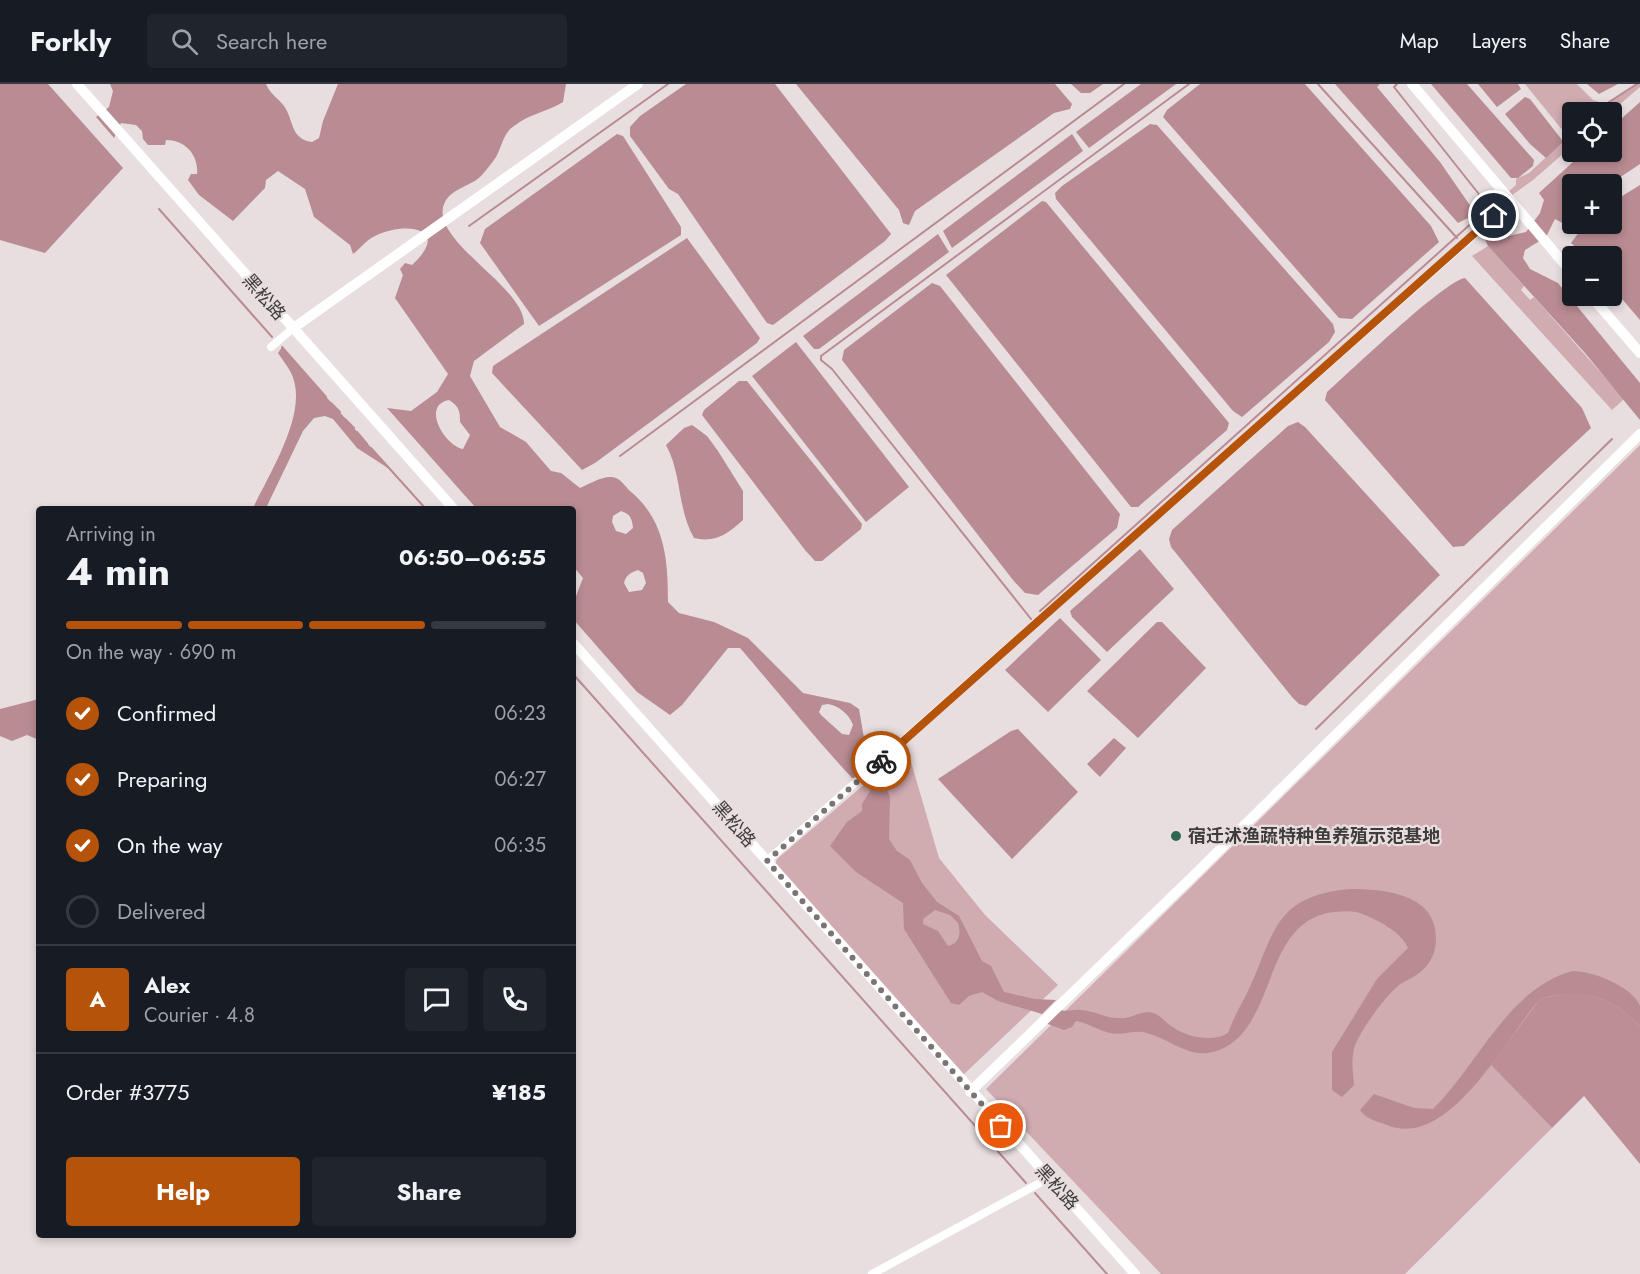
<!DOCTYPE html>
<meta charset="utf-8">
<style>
body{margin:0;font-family:Jost,"Noto Sans SC",sans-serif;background:#20242c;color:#f1f3f6;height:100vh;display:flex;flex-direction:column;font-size:22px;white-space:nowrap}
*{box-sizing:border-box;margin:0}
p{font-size:20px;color:#9ea1a6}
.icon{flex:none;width:33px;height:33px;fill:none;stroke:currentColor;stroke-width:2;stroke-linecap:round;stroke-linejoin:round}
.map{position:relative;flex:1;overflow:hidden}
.sheet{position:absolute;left:36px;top:422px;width:540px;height:732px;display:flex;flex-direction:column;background:#171b24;border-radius:6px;box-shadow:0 3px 9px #0003}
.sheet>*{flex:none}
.buttons{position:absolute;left:1562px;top:18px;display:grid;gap:12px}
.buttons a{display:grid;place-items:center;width:60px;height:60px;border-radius:6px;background:#171b24;box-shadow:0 3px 9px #0003;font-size:30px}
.pin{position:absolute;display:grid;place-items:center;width:51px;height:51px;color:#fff;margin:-26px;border:3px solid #fff;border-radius:50%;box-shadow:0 2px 6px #0007}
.courier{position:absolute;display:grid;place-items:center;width:60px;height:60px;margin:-30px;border:4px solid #b45309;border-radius:50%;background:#fff;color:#222;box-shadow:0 2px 8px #0007}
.head em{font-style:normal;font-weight:700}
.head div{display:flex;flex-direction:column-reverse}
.head{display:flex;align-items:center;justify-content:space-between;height:102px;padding:0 30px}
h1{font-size:39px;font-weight:700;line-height:45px}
.bar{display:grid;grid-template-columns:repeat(4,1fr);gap:9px 6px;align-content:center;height:72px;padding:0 30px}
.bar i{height:8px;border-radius:4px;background:#363941}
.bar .current{background:#b45309}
.bar p{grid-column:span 4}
.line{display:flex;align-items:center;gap:15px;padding:0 30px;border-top:2px solid #363941}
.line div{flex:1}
.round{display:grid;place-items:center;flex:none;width:63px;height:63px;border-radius:6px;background:#20242c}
ol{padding:0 30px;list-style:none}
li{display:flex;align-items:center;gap:18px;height:66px}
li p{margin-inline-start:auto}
li .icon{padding:6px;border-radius:50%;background:#b45309;color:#fff;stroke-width:4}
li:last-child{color:#9ea1a6}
li i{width:33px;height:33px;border:3px solid #363941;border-radius:50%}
.button{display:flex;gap:12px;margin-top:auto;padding:12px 30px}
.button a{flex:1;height:69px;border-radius:6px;background:#b45309;color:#fff;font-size:24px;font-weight:700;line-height:69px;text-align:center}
.button a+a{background:#20242c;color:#f1f3f6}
header{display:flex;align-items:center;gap:36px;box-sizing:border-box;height:84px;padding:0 30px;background:#171b24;border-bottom:2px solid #363941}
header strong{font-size:28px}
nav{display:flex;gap:33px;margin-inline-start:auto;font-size:21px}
.search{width:420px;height:54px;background:#20242c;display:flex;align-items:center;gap:15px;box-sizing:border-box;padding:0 21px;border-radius:6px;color:#9ea1a6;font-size:22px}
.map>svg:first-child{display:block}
.green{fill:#d0abb0}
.forest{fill:#bd8e95}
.water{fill:#b98b92;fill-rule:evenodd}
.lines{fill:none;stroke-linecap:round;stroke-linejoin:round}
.stream{stroke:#b98b92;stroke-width:2}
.street{stroke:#fff;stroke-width:8}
.secondary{stroke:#fff;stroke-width:10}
.done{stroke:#7a7474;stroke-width:6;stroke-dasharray:0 10.8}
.route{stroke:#b45309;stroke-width:8}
.poi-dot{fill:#2d6751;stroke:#e8dedf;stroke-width:2}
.labels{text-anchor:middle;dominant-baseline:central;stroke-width:4.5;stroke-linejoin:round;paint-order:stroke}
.street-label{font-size:18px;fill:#3e3b3b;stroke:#e8dedf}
.poi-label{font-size:18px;font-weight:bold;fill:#3e3b3b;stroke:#e8dedf;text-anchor:start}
</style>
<header>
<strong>Forkly</strong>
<div class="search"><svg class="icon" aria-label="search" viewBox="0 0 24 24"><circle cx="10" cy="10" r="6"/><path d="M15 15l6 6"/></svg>Search here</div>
<nav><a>Map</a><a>Layers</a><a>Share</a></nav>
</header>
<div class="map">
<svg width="1640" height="1190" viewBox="0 0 1640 1190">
<rect width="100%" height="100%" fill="#e8dedf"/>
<path class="green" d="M 1525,0 L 1577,0 L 1593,16 L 1605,20 L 1637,0 L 1640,0 L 1640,3 L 1611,28 L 1572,28 L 1572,62 L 1533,96 L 1511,112 L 1509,107 L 1516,101 L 1516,95 L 1529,89 L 1568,53 Z
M 1488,162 L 1524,202 L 1521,206 L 1530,216 L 1534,213 L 1624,315 L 1612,326 L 1472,172 Z
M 1640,361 L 1640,942 L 1637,938 L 1503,966 L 1491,981 L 1552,1044 L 1405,1190 L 1161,1190 L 986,1005 Z
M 907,664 L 939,774 L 985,831 L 1058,901 L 963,991 L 775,781 L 777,775 Z"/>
<path class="forest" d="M 1573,908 C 1599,911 1622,922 1640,942 L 1640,1080 L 1584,1012 L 1552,1044 L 1491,981 L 1540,915 Z"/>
<path class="water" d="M 0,0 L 48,0 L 123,84 L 45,169 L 0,156 Z
M 110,0 L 266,0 C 270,10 278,14 284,22 C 294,36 290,55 312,58 L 319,54 L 323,37 L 338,0 L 566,0 L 563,18 C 547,28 529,30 514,42 C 503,49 502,63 496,73 C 492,79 486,86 482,91 C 472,102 452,104 445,118 C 426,155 525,202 524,240 L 474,277 L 470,292 L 500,343 L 526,358 L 551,387 L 561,389 L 580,404 C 590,400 605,390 616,394 C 621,396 626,403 630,407 C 665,436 668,475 668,518 L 679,529 L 714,538 L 748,554 L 803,609 L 850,619 L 859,625 L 868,677 L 876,695 L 885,701 L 890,713 L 889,755 L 897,767 L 910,776 L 922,799 L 937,818 L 959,832 L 982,877 L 991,882 L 1004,908 L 1035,915 L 1056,916 L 1042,930 L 998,917 L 982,908 L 969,912 L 959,921 L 951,919 L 904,845 L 903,819 L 856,788 L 830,762 L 847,738 L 862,727 L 862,720 L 870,707 L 869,700 L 859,693 L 852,694 C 813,652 778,608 740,564 L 728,564 L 682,621 L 670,631 L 637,608 L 573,535 L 573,511 L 576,512 L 583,494 L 573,482 L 573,424 L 476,424 L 387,324 L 411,327 L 437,308 L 448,290 L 395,214 L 403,191 L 400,185 L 405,179 L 412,181 C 453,143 404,137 375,152 C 367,155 360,165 353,170 L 350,161 L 314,133 L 305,105 L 278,87 L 266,96 L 265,104 L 233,137 L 199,111 L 188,96 L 191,90 L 197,90 C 199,71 185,56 166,56 L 165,61 L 148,61 L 143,55 L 142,47 L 136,41 L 121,39 L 114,54 L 96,33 L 109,23 L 113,7 ZM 449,316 C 459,322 460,327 460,338 L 470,351 L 463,365 C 444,361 421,321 449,316 ZM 621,427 C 630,430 632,434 633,444 L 626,450 L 616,447 L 612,438 L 613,432 ZM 638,486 L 643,489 L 646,499 L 642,506 L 629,508 L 624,499 C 626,491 630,489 638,486 ZM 828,620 C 839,622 849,630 853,641 L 849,651 L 842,650 L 821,631 L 819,628 L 822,621 ZM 935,826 L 950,831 L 958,839 C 961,850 960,859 948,862 L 938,847 L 923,840 L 923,835 Z
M 686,0 L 775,0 L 891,150 L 885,157 L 773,241 L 767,239 L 678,110 L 669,105 L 630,52 L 630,43 L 640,32 Z
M 796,0 L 1055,0 L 1072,20 L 1070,25 L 1054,29 L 915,127 L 909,141 L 903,139 L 899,126 Z
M 1071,0 L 1103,0 L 1090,9 L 1081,9 Z
M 1141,0 L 1176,0 L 1089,64 L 1076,48 Z
M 1200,0 L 1305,0 L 1431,142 L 1439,158 L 1352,235 L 1339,234 L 1163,33 L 1167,26 Z
M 1335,0 L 1380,0 L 1377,3 L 1440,78 L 1476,130 L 1458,139 Z
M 1431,0 L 1467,0 L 1534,76 L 1533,82 L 1518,94 L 1511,94 Z
M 1478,0 L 1518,0 L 1521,5 L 1497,23 Z
M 1587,0 L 1618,0 L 1599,10 Z
M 1525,13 L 1530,15 L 1562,56 L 1562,59 L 1546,74 L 1530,60 L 1505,30 Z
M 1640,18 L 1640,80 L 1610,100 L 1572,100 L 1572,136 L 1564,140 L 1555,135 L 1546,153 L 1525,166 L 1523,174 L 1530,185 L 1558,199 L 1640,299 L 1640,336 L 1585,269 L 1488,162 L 1484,153 L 1489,148 L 1504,153 L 1526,148 L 1540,129 L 1544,116 L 1539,109 L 1584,68 L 1611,68 L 1611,44 Z
M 1150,40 L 1157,41 L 1333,240 L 1335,248 L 1329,258 L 1242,333 L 1233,327 L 1056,115 L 1055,109 L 1062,102 Z
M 617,50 L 623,52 L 681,143 L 681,151 L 539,242 L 480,159 L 485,145 Z
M 1072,50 L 1083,67 L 952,164 L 943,147 Z
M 1640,101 L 1640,236 L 1611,202 L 1611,172 L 1585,172 L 1571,159 L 1585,140 L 1611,140 L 1611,119 Z
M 1042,117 L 1046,118 L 1229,339 L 1227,346 L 1138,423 L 1131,423 L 1123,413 L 946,191 Z
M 938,150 L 949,168 L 819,265 L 814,265 L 803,252 Z
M 687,154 L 760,254 L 757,259 L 595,379 L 582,386 L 492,289 L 493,282 Z
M 1465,194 L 1582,324 L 1591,344 L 1464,462 L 1453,463 L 1325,316 L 1327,308 C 1350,288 1444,197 1465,194 Z
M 932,199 L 940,202 L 1120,430 L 1117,444 L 1038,511 L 1025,509 L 1013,496 L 842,276 L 844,266 Z
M 796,258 L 909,403 L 866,438 L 752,292 Z
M 282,263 L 391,386 L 357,364 L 333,335 L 325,332 L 314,334 L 303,347 L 266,424 L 253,424 C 268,392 305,334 294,297 C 292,287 283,277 278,269 Z
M 739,297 L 747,297 L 862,440 L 861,445 L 822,477 L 815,477 L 805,466 L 702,331 L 704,326 Z
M 1298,338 L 1305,343 L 1440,491 L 1306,622 L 1299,620 L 1292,613 L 1171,463 L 1169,455 L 1172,446 L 1288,342 Z
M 692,341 L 707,352 L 718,367 L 743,407 L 743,436 C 728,450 715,459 694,454 C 677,424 682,390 666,361 L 684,344 Z
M 1140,465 L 1174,505 L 1107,568 L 1072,533 L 1070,527 Z
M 1060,534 L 1101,576 L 1048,628 L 1005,586 Z
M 1157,538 L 1162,538 L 1206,584 L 1138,654 L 1087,607 Z
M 39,615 L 39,656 L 27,651 L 12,657 L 0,652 L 0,625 Z
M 1018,645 L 1078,708 L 1012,775 L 938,695 L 1011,647 Z
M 1114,654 L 1126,664 L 1100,693 L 1087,680 Z
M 1350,805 C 1383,805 1436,809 1436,854 C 1436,863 1434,872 1428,880 C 1420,891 1410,894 1399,901 C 1386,911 1358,949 1354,965 C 1351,977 1353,989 1354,1001 L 1342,1013 L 1332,1006 L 1332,968 L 1377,895 L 1408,864 C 1401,848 1381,838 1365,831 C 1355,826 1345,827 1334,828 C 1261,836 1278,944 1219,966 C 1190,977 1173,956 1147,949 C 1135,945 1122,952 1110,949 C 1098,946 1088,939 1076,937 L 1072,943 L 1064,946 L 1045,939 L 1058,925 C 1067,929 1073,925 1081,926 C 1097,927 1106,936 1126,934 C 1135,932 1143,926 1153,929 C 1160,931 1165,938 1171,942 C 1186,953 1213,959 1228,949 C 1234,933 1242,919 1250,903 C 1275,846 1276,812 1350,805 Z
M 1573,887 C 1592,887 1632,902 1640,922 C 1640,927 1640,936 1640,942 C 1611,911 1580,903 1540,915 C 1507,952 1449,1067 1387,1041 C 1377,1037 1367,1036 1360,1026 L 1374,1010 L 1414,1024 L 1433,1025 C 1479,980 1508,904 1573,887 Z"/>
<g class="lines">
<path class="stream" d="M 1318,0 L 1457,154
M 1609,18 L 1637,0
M 159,125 L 272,253
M 469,142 L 668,0
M 282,263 L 326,313
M 331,319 L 340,328
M 345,335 L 354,344
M 357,348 L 367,360
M 371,364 L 425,424
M 620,372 L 1124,0
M 1040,527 L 1485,127 L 1482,114 L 1394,3 L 1397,0
M 1031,535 L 832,285 L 821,276 L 821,272 L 1189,0
M 573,590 L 1026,1099
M 1316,645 L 1612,355
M 1035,1109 L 1107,1190"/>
<path class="street" d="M 271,263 L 292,245
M 767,777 L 1511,118
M 872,1190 L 1049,1094"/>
<path class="secondary" d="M 77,0 L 453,424
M 1412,0 L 1572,189
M 1591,212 L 1640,269
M 292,245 L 638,0
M 573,559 L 1135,1190
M 970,1008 L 1190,795 L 1640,350"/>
</g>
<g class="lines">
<path class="done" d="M 881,677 L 767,777 L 1001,1042"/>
<path class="route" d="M 881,677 L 1494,132"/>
</g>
<circle class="poi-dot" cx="1176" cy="752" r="6"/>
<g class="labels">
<g class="street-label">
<text transform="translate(264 213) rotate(49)">黑松路</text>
<text transform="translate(734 740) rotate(49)">黑松路</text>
<text transform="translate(1057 1103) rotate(48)">黑松路</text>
</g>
<g class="poi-label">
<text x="1188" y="752">宿迁沭渔蔬特种鱼养殖示范基地</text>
</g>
</g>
</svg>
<div class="buttons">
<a><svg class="icon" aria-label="locate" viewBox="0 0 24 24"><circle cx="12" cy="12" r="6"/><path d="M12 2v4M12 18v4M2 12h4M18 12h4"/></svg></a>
<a>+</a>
<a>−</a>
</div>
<div class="pin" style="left:1001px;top:1042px;background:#ea580c"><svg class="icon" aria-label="bag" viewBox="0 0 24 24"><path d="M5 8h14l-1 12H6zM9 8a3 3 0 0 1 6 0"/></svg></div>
<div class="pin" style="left:1494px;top:132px;background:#1f2937"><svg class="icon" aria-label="home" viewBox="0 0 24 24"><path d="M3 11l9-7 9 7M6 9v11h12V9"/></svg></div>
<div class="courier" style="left:881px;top:677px"><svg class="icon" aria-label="bike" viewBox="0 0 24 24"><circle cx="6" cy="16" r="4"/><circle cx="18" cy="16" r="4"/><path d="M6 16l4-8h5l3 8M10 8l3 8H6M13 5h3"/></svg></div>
<section class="sheet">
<div class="head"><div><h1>4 min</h1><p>Arriving in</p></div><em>06:50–06:55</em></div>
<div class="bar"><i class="current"></i><i class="current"></i><i class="current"></i><i></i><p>On the way · 690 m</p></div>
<ol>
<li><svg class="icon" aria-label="check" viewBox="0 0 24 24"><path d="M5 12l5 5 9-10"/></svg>Confirmed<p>06:23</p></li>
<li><svg class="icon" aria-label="check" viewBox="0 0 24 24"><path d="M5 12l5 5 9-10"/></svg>Preparing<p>06:27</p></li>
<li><svg class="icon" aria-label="check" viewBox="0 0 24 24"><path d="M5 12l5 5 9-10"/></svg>On the way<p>06:35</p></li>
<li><i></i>Delivered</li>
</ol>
<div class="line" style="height:108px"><b class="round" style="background:#b45309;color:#fff">A</b><div><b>Alex</b><p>Courier · 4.8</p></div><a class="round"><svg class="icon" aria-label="chat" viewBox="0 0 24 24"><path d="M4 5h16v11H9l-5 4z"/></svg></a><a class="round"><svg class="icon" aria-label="phone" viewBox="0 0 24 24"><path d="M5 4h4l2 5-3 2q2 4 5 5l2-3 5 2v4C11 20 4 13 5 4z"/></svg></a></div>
<div class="line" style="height:78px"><div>Order #3775</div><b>¥185</b></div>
<div class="button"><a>Help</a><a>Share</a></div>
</section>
</div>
